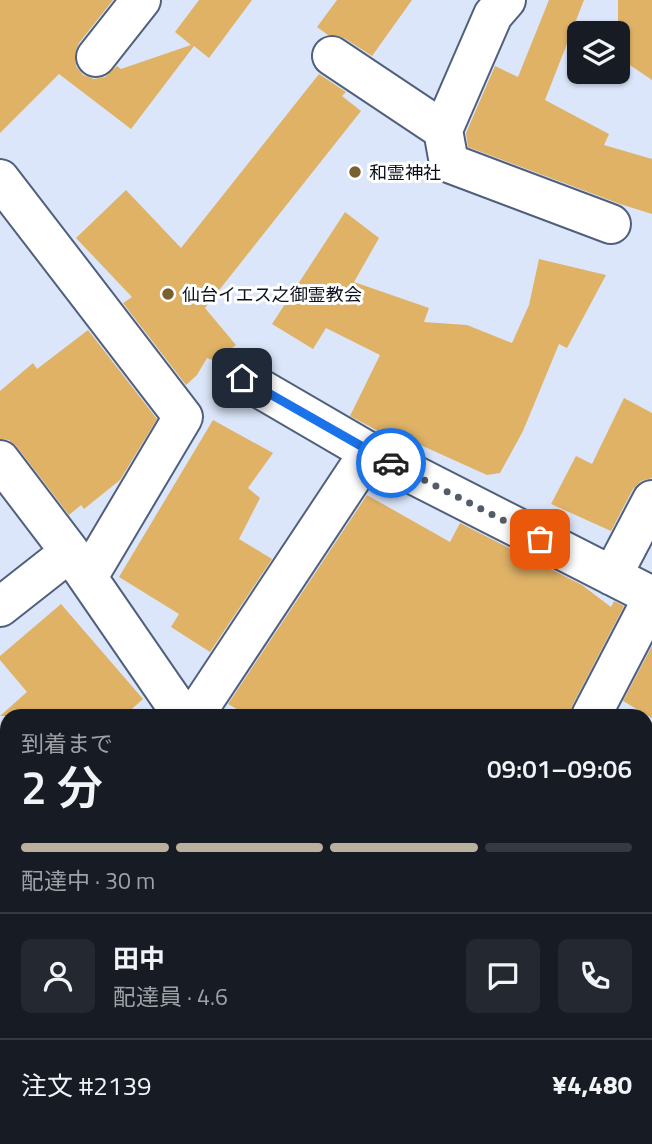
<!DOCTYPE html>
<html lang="ja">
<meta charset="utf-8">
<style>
body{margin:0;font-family:"Titillium Web","Noto Sans JP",sans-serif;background:#242831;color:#f1f3f6;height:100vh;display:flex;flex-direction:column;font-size:26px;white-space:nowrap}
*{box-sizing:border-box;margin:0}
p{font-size:23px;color:#9ea1a6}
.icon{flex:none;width:38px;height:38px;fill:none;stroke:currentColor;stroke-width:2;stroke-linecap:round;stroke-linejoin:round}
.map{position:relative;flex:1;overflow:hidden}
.side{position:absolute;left:0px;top:709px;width:653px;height:436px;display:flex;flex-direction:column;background:#171b24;border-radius:21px 21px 0 0;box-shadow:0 2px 5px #0004}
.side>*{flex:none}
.buttons{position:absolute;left:567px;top:21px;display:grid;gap:14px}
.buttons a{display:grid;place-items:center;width:63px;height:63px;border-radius:10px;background:#171b24;box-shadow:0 2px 5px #0004;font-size:35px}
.pin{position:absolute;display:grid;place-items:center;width:60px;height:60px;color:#fff;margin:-30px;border-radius:14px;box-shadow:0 4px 10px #0006}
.courier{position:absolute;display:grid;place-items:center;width:70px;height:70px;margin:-35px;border:5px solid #1a73e8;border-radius:50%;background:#fff;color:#222;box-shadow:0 2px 9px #0007}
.head em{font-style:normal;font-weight:600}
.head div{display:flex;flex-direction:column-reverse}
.head{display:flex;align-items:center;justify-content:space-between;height:119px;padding:0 21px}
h1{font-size:46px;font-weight:600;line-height:52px}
.bar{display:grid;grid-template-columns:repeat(4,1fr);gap:10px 7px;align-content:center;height:84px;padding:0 21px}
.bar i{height:9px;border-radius:5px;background:#363941}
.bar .on{background:#bbb09d}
.bar p{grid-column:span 4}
.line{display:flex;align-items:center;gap:18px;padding:0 21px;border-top:2px solid #363941}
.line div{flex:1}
.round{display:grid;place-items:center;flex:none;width:74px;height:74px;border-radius:10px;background:#242831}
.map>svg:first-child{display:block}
.green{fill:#9bb4e1}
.building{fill:#dfb266}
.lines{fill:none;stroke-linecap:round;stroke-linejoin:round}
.minor-casing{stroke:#50607c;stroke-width:42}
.minor{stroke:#fff;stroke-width:38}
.done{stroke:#545c6a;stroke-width:7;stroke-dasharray:0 12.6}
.route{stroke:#1a73e8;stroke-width:9}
.poi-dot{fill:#7a5f31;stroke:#fff;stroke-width:2.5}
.labels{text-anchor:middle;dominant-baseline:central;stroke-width:6;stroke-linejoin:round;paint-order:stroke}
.poi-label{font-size:18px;fill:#0b111c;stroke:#fff;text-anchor:start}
</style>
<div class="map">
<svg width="652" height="1144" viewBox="0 0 652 1144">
<rect width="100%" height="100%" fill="#dbe6fa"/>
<path class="green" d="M 336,1138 L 432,1138 L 435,1144 L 341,1144 Z"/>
<path class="building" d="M 0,0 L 113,0 L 79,43 L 75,53 L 76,66 L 83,75 L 94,79 L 105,77 L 117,66 L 121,69 L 191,45 L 175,32 L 199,0 L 252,0 L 209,58 L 194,46 L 131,129 L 59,74 L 0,133 Z
M 337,0 L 412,0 L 372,56 L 344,38 L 328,35 L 317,27 Z
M 549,0 L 584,0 L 545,100 L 609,134 L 604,145 L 652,159 L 652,214 L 620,204 L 468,147 L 466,133 L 495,66 L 518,77 Z
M 618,0 L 652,0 L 652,80 L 618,57 Z
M 319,74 L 346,92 L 342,96 L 361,111 L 205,308 L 236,345 L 215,361 L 207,358 L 197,375 L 186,385 L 123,303 L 132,297 L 76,238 L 126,190 L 181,248 Z
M 345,212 L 379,238 L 354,282 L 429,308 L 424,322 L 467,325 L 512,343 L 529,305 L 539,259 L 606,275 L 567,348 L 559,344 L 523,431 L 500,473 L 487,475 L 416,443 L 412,449 L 350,416 L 380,355 L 326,328 L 313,349 L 272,324 Z
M 88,330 L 157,419 L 120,480 L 84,509 L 81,505 L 69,515 L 17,447 L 9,440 L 0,439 L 0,391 L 33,363 L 37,369 Z
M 624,398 L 652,413 L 652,478 L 641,481 L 633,489 L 611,531 L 551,504 L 576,456 L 592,464 Z
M 213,420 L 273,453 L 248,488 L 260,498 L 239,539 L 272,559 L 210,652 L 171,627 L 179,614 L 119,577 Z
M 367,495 L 450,542 L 460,523 L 582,585 L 611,607 L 614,601 L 624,606 L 572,706 L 569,716 L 249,716 L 228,704 Z
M 61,604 L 143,699 L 124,716 L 0,716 L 27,692 L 0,660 L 0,656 Z
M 652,646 L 652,718 L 623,701 Z"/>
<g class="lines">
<defs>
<path id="minor" d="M 506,0 L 493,15 L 443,130 L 449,163 L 611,224
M 332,56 L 443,130
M 96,57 L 141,0
M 0,179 L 183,417 L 88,577
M 242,378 L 369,452 L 652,596
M 0,460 L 70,552
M 612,576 L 652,500
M 0,607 L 70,552 L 183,716
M 194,716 L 369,452
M 591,716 L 652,599
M 646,1130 L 652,1132
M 472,1138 L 477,1144
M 285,1144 L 294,1138"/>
</defs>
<use href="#minor" class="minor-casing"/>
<use href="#minor" class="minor"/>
</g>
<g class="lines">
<path class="done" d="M 391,463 L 540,539"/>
<path class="route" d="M 242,378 L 391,463"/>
</g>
<g class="poi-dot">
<circle cx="355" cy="172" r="7"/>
<circle cx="168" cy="294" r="7"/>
</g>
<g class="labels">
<g class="poi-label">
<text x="369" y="172">和霊神社</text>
<text x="182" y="294">仙台イエス之御霊教会</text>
</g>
</g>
</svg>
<div class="buttons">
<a><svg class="icon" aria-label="layers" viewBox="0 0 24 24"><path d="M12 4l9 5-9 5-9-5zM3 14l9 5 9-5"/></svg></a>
</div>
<div class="pin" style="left:540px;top:539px;background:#ea580c"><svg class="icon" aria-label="bag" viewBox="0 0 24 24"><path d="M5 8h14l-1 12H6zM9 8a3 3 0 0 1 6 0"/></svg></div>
<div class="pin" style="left:242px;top:378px;background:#1f2937"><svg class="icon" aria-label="home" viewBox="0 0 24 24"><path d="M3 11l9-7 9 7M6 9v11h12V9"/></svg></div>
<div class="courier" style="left:391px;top:463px"><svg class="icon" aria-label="car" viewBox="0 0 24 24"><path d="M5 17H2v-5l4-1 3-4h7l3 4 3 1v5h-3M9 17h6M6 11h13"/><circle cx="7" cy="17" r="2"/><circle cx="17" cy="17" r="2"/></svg></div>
<section class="side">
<div class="head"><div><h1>2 分</h1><p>到着まで</p></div><em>09:01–09:06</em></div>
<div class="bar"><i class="on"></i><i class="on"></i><i class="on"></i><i></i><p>配達中 · 30 m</p></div>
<div class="line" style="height:126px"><a class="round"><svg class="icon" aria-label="person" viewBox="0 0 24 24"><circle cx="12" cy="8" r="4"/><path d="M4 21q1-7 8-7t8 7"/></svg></a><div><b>田中</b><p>配達員 · 4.6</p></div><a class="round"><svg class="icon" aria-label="chat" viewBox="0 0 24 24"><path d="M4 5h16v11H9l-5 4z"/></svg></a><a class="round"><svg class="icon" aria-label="phone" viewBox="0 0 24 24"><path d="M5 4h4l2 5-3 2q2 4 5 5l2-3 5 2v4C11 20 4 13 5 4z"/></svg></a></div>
<div class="line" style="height:91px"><div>注文 #2139</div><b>¥4,480</b></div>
</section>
</div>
